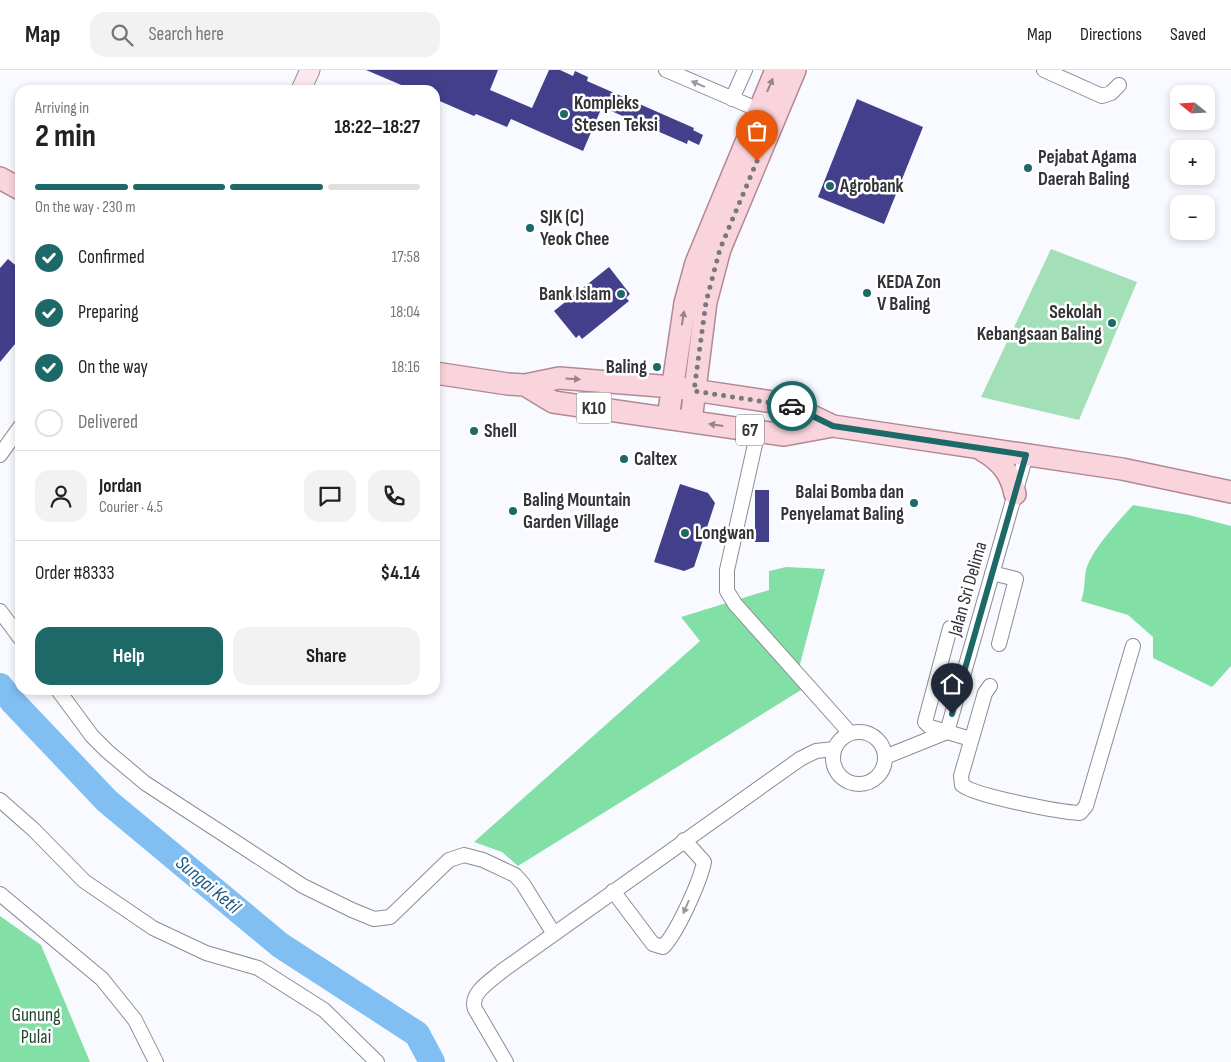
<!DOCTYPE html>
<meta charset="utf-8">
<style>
body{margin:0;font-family:"Sofia Sans Condensed",sans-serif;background:#f2f2f2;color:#222;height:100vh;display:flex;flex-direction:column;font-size:19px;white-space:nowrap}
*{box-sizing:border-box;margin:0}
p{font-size:16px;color:#767676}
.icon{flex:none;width:28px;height:28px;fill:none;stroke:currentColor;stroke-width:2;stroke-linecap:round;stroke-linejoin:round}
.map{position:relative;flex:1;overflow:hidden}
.side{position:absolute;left:15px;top:15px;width:425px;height:610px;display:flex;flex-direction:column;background:#fff;border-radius:15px;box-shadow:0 2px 8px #0003}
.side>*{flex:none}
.needle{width:32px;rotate:288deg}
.tools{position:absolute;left:1170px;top:15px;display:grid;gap:10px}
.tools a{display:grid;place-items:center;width:45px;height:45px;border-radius:10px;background:#fff;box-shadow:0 2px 8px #0003;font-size:25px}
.pin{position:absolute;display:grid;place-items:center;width:42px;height:42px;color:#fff;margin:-51px -21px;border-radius:50% 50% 50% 0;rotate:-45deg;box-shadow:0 0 5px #0007}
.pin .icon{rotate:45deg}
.courier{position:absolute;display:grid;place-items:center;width:50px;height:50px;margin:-25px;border:4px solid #1c6968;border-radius:50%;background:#fff;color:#222;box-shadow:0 1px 6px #0007}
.summary em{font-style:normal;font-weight:700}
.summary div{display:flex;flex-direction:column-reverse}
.summary{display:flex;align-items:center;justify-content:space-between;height:85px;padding:0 20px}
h1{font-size:32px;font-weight:700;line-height:38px}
.bar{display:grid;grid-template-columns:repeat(4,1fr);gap:8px 5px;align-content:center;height:60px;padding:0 20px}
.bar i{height:6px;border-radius:4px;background:#e0e0e0}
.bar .selected{background:#1c6968}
.bar p{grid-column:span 4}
.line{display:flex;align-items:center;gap:12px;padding:0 20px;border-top:1px solid #e0e0e0}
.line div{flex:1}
.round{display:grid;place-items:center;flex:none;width:52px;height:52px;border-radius:15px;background:#f2f2f2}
ol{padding:0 20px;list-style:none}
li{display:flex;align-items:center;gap:15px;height:55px}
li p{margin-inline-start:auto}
li .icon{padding:5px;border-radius:50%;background:#1c6968;color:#fff;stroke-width:4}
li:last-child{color:#767676}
li i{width:28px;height:28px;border:2px solid #e0e0e0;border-radius:50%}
.action{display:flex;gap:10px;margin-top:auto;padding:10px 20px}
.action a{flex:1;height:58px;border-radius:15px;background:#1c6968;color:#fff;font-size:20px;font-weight:700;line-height:58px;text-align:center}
.action a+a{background:#f2f2f2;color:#222}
header{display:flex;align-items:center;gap:30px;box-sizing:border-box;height:70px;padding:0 25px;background:#fff;border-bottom:1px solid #e0e0e0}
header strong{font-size:24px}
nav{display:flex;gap:28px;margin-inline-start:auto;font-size:18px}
.search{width:350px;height:45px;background:#f2f2f2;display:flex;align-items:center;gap:12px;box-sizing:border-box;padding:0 18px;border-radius:15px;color:#767676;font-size:19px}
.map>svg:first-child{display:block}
.green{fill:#a3e0b8}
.forest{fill:#82e0a6}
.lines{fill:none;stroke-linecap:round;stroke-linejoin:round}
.river{stroke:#81bef2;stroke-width:26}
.building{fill:#433f8b}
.street-casing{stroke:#8a8d95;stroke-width:16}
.secondary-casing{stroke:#8a8d95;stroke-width:21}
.primary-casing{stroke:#b28993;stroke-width:24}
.street{stroke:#fff;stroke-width:14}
.secondary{stroke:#fde9ed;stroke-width:19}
.primary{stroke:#fad4dc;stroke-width:21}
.oneway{fill:#999a9b}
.oneway2{fill:#96848a}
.done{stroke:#78797d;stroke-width:5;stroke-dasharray:0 9}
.route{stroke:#1c6968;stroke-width:6}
.poi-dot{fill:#1c6968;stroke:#fff;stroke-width:2}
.labels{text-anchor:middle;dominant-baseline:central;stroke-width:5;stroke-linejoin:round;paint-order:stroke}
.shield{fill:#fff;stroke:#707173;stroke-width:1}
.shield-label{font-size:18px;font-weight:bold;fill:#333437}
.poi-label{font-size:19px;font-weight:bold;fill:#333437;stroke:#fff;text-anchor:start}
.street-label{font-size:19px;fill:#333437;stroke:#fff}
.park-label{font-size:19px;fill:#20472f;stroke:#fff}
.water-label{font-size:20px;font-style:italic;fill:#225a85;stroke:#fff}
</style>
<header>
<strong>Map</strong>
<div class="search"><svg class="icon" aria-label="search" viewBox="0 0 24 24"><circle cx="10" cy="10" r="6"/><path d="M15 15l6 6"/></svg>Search here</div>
<nav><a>Map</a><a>Directions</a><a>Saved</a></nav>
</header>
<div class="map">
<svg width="1231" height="992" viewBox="0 0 1231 992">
<rect width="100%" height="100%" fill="#f8faff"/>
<path class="green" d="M 1051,179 L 1137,212 L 1079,350 L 981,327 Z"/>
<path class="forest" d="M 1133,435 L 1189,445 L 1231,456 L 1231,596 L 1212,617 L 1153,588 L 1153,567 L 1128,545 L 1081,531 C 1085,521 1084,510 1086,500 C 1092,479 1118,452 1133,435 Z
M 786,497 L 825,499 L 799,598 L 809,615 L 518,796 L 502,782 L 474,772 L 700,571 L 681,547 L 769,520 L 769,501 Z
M 0,846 L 41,875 L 90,992 L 0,992 Z"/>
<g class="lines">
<path class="river" d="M 0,616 L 13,632 L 107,731 L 280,875 L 417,964 L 432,992"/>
</g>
<path class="building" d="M 366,0 L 498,0 L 490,20 L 532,38 L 549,0 L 560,0 L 573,6 L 575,1 L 588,7 L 587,11 L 694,58 L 693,60 L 703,65 L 699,75 L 688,70 L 687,74 L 602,37 L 583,81 L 511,49 L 507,57 L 476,44 L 474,46 L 435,29 L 435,20 L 413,20 Z
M 857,29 L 923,57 L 884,154 L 818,127 Z
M 8,189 L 20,199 L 20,268 L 0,292 L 0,198 Z
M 609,197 L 630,224 L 626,228 L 629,231 L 582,269 L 579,265 L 576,268 L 554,241 Z
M 680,414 L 708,423 L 715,433 L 694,497 L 684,501 L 654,492 Z
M 755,420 L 769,420 L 769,472 L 755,472 Z"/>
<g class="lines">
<defs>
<path id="street" d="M 666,0 L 766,43
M 1044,0 L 1102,26 L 1111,23 L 1119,15
M 732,29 L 745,0
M 758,361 L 727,500 L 727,521 L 735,534 L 850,663
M 0,385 L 20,357
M 992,503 L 1016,509 L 999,574
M 0,541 L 20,568
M 950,558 L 925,652 L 930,657 L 971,669
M 990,616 L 985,623 L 961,706 L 962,715 C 975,726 1060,742 1080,743 L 1086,736 L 1133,576
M 58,620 L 92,666 L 107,681 L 145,713 L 303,816 L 352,840 L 374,849 L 390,847 L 449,790 L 464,785 L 483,790 L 515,805 L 523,814 L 554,864
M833 688a26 26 0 1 1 52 0a26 26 0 1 1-52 0Z
M 885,687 L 947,662 L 1026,385
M 0,730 L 34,760 L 84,811 L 153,858 L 206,883 L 258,898 L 324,940 L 377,992
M 613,821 L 653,874 L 663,877 C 677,863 700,812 704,792 L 684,770
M 0,824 L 102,909 L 135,950 L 156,992
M 506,992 L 475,939 C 469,923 492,910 502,901 L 800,689 L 816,681 L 834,679"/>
<path id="secondary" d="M 301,20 L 310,0"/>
<path id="primary" d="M 0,108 L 20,119
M 435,303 L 508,314 L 525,315 L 559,308 L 673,317 L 787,334 L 833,356 L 1122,399 L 1231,422
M 525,315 L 553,332 L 784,365 L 833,356
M 668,348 L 685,233 L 696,193 L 776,0
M 691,351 L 706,232 L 720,179 L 795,0
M 982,380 C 1000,390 1011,403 1015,424"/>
</defs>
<use href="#street" class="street-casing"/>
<use href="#secondary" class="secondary-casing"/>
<use href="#primary" class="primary-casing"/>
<use href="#street" class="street"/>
<use href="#secondary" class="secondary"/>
<use href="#primary" class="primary"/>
</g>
<defs><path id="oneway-solid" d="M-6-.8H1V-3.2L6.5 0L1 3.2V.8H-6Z" transform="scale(1.25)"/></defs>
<g class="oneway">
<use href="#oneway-solid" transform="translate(698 14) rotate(-157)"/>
<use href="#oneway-solid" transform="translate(686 837) rotate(113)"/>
</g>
<g class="oneway2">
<use href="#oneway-solid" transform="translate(770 15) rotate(-67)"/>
<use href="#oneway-solid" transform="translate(683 248) rotate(-81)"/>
<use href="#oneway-solid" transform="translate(573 309) rotate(4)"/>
<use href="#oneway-solid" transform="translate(716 355) rotate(-172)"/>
</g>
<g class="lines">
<path class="done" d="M 757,91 L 720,179 L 706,232 L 694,321 L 792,336"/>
<path class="route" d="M 792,336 L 833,356 L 1026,385 L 952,644"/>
</g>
<g class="poi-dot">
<circle cx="564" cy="44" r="5"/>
<circle cx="1028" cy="98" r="5"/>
<circle cx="830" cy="116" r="5"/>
<circle cx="530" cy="158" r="5"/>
<circle cx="867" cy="223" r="5"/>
<circle cx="621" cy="224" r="5"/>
<circle cx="1112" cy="253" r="5"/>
<circle cx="657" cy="297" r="5"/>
<circle cx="474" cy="361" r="5"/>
<circle cx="624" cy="389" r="5"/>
<circle cx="914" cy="433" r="5"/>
<circle cx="513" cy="441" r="5"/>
<circle cx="685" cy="463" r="5"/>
</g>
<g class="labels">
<g class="shield">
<rect x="576.5" y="322.5" width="35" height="31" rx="4"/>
<rect x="736" y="344.5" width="28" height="31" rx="4"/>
</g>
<g class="shield-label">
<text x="594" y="338">K10</text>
<text x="750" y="360">67</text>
</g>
<g class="poi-label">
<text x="574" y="33">Kompleks<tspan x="574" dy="22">Stesen Teksi</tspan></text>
<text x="1038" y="87">Pejabat Agama<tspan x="1038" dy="22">Daerah Baling</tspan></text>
<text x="840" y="116">Agrobank</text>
<text x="540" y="147">SJK (C)<tspan x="540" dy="22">Yeok Chee</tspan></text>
<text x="877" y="212">KEDA Zon<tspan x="877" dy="22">V Baling</tspan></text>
<text x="611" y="224" text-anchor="end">Bank Islam</text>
<text x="1102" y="242" text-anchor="end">Sekolah<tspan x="1102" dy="22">Kebangsaan Baling</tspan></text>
<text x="647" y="297" text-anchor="end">Baling</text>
<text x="484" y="361">Shell</text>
<text x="634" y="389">Caltex</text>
<text x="904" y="422" text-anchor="end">Balai Bomba dan<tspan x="904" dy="22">Penyelamat Baling</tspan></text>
<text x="523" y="430">Baling Mountain<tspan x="523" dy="22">Garden Village</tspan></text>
<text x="695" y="463">Longwan</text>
</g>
<g class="street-label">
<text transform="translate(968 519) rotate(-74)">Jalan Sri Delima</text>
</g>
<g class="park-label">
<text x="36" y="945">Gunung<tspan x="36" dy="22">Pulai</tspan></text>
</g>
<g class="water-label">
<text transform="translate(208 815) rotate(40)">Sungai Ketil</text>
</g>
</g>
</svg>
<div class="tools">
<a><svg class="needle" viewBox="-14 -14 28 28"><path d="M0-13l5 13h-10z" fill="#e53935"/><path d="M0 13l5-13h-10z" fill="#767676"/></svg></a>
<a>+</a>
<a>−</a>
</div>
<div class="pin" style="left:757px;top:91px;background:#ea580c"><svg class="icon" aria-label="bag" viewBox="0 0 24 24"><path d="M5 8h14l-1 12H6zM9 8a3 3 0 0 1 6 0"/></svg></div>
<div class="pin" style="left:952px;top:644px;background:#1f2937"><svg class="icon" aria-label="home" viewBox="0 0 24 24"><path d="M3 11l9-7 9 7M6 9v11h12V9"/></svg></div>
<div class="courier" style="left:792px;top:336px"><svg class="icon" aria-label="car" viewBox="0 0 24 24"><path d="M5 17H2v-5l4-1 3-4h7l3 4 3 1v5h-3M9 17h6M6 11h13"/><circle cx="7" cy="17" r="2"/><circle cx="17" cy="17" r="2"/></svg></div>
<section class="side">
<div class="summary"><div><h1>2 min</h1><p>Arriving in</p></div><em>18:22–18:27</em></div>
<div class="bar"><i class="selected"></i><i class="selected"></i><i class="selected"></i><i></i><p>On the way · 230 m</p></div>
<ol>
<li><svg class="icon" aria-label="check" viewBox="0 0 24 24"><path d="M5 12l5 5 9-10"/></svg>Confirmed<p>17:58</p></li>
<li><svg class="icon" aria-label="check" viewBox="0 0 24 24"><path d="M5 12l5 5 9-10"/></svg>Preparing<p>18:04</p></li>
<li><svg class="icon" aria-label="check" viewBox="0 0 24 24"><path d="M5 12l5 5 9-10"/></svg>On the way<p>18:16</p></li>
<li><i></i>Delivered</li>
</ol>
<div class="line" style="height:90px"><a class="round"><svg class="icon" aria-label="person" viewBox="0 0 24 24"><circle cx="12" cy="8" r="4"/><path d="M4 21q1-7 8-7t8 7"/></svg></a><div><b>Jordan</b><p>Courier · 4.5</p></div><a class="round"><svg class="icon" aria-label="chat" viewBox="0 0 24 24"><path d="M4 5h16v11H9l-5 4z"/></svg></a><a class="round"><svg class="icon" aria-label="phone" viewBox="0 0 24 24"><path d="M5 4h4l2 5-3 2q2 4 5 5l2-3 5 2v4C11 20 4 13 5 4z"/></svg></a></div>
<div class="line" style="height:65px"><div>Order #8333</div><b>$4.14</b></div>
<div class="action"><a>Help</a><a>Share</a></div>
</section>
</div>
